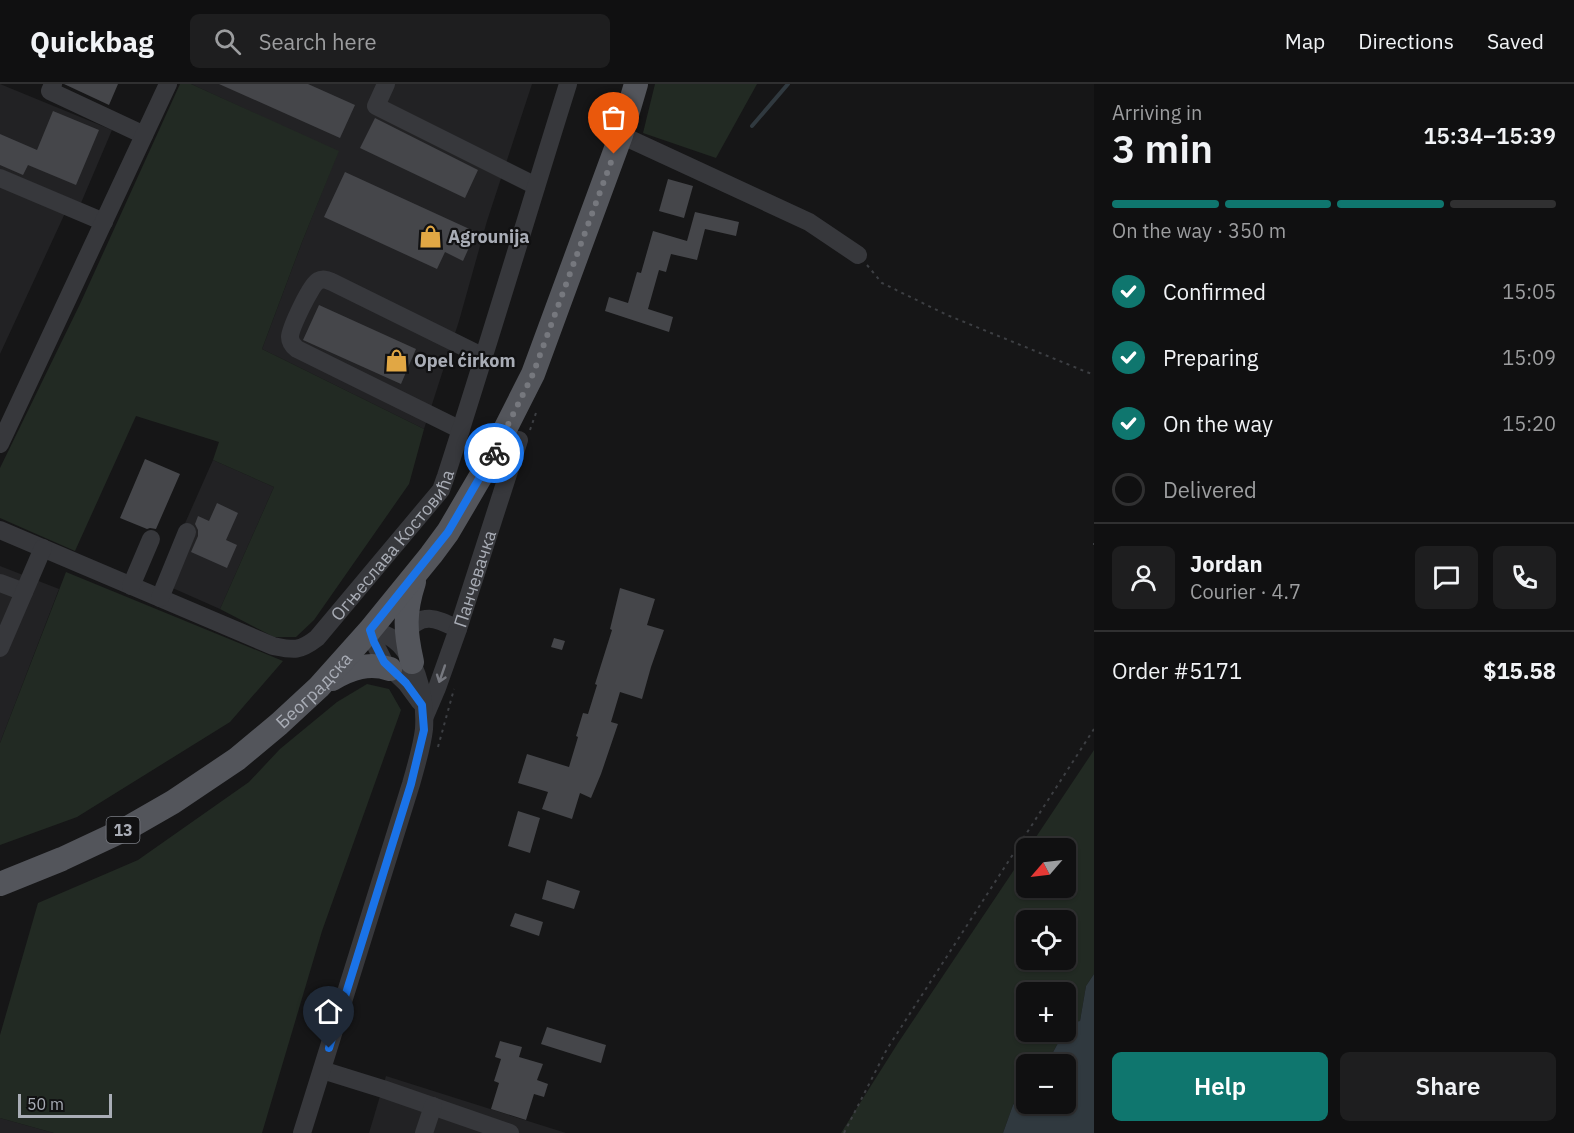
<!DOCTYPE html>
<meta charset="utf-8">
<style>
body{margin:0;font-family:"IBM Plex Sans",sans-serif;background:#1e1e1f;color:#f1f3f6;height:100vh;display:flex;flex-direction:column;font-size:22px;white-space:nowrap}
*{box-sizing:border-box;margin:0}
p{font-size:20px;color:#9c9d9f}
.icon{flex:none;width:33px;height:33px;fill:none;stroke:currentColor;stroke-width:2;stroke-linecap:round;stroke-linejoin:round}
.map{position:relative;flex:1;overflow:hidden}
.side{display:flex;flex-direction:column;background:#101011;width:480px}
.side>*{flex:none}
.needle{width:39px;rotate:242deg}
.tools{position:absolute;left:1016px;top:754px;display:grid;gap:12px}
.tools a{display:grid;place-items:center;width:60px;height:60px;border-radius:9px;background:#101011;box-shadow:0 2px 4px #0004,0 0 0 2px #303031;font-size:30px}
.scale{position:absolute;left:18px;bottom:15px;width:94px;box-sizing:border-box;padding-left:6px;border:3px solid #a9adb6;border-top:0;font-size:16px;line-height:21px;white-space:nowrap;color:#a9adb6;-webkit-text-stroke:4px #111112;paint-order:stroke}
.pin{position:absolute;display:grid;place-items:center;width:51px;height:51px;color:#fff;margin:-62px -26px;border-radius:50% 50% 50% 0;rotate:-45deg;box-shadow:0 0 6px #0007}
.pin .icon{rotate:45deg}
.courier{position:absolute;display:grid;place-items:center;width:60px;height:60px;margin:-30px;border:4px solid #1a73e8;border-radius:50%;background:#fff;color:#222;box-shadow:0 2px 8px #0007}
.headline em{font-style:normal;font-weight:600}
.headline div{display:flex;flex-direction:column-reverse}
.headline{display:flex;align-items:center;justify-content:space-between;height:102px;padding:0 18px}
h1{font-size:39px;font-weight:600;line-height:45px}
.bar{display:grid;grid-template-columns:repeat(4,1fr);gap:9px 6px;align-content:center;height:72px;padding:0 18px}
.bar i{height:8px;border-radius:4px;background:#303031}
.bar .on{background:#0f766e}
.bar p{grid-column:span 4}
.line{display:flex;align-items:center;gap:15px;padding:0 18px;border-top:2px solid #303031}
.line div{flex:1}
.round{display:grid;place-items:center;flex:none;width:63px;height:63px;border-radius:9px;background:#1e1e1f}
ol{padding:0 18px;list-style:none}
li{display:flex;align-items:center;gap:18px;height:66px}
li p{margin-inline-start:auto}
li .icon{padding:6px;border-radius:50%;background:#0f766e;color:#fff;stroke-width:4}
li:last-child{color:#9c9d9f}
li i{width:33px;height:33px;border:3px solid #303031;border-radius:50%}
.primary-button{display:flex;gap:12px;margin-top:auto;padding:12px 18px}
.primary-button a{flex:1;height:69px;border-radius:9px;background:#0f766e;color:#fff;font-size:24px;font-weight:600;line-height:69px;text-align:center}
.primary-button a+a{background:#1e1e1f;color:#f1f3f6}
header{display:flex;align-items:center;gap:36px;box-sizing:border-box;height:84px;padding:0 30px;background:#101011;border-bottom:2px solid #303031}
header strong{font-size:28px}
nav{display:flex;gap:33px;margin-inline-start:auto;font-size:21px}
.search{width:420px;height:54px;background:#1e1e1f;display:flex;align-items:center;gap:15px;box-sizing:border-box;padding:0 21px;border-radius:9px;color:#9c9d9f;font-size:22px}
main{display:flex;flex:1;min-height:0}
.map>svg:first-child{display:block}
.built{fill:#222224}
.green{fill:#222a23;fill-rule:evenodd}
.water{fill:#30393f}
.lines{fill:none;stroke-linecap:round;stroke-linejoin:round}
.stream{stroke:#30393f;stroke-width:4}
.building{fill:#45464a}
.path{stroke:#3d3f43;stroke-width:2;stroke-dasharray:3 4.5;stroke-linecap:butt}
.minor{stroke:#37383c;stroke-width:18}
.major{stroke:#53555b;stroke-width:24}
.oneway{stroke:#76787f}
.done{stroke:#76787e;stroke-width:6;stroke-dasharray:0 10.8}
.route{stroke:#1a73e8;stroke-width:8}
.labels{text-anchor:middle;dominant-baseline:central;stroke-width:4.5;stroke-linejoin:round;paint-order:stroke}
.shield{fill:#111112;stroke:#7b7e85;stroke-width:1.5}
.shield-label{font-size:16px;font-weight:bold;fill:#a9adb6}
.poi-label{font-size:18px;font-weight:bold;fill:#a9adb6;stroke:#111112;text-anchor:start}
.street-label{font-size:18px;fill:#a9adb6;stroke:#111112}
</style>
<header>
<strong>Quickbag</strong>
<div class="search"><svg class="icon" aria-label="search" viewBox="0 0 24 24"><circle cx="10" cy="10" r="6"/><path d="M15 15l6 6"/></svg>Search here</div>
<nav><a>Map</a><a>Directions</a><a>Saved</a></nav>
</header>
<main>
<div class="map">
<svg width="1094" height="1049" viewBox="0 0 1094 1049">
<rect width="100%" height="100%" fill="#161617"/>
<path class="built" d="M 0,0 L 112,46 L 81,119 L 0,85 Z
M 191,0 L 532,0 L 487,137 L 459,237 L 424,345 L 262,265 L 302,158 L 338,68 Z
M 0,100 L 66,127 L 0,270 Z
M 213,376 L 274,403 L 220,525 L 159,498 Z
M 0,482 L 59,505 L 0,659 Z
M 386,992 L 566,1049 L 369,1049 Z
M 0,1034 L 54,1049 L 0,1049 Z"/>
<path class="green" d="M 180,0 L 191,0 L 339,67 L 302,158 L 262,265 L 424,345 L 409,400 L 314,536 L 296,553 L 274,553 L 220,525 L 274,403 L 213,376 L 219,358 L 136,332 L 75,467 L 0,434 L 0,384 L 80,220 Z
M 655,0 L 757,0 L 716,74 L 643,49 Z
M 66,488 L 283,577 L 230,638 L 77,733 L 0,761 L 0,659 Z
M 367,600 L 389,605 L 401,626 L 322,847 L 262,1049 L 54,1049 L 0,1034 L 0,951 L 38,819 L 138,776 L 249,698 L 280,665 L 337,618 Z
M 1094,666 L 1094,890 L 1086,902 L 1080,937 L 1069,939 L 1065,946 L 1065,909 L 1026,909 L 1026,948 L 1064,948 L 1046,981 L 1026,981 L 1026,1006 L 1013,1021 L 1003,1049 L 841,1049 L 898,959 L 1026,768 L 1026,804 L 1065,804 L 1065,765 L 1028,765 ZM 1026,837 L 1065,837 L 1065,876 L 1026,876 Z"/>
<path class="water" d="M 1094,890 L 1094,1049 L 1003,1049 L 1013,1021 L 1026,1006 L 1026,1020 L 1065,1020 L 1065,981 L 1046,981 L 1069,939 L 1080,937 L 1086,902 Z"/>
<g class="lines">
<path class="stream" d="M 752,42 L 788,0"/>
</g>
<path class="building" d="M 64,0 L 118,0 L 109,21 Z
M 219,0 L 308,0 L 355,21 L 340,54 Z
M 53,27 L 99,46 L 76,101 L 28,81 L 23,91 L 0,81 L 0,50 L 37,66 Z
M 375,34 L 478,86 L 465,114 L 360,64 Z
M 345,88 L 476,148 L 463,177 L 445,168 L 437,185 L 324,133 Z
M 668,95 L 693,102 L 684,134 L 659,127 Z
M 695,128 L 739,138 L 736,152 L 705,145 L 697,176 L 671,170 L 666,188 L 659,186 L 648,225 L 673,233 L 669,248 L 605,227 L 609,213 L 628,219 L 637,188 L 641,189 L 653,147 L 687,157 Z
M 319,221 L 416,265 L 401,300 L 303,256 Z
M 145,375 L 180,390 L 156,445 L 150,444 L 147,445 L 120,434 Z
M 217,419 L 238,429 L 226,456 L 237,461 L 227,484 L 191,468 L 198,452 L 198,446 L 195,440 L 198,432 L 209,437 Z
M 620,504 L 655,515 L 647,541 L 664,546 L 651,583 L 642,615 L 620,608 L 611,638 L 618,640 L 601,690 L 591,714 L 580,709 L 572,735 L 542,725 L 548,708 L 518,699 L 527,670 L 569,683 L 578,653 L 576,652 L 583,629 L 588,630 L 597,601 L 595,600 L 612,546 L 610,545 Z
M 554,554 L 565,557 L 562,566 L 551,563 Z
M 518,727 L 540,734 L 530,769 L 508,762 Z
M 547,796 L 580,807 L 574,825 L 542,815 Z
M 515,829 L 543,838 L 539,852 L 510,842 Z
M 547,943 L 606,961 L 601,979 L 541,960 Z
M 500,957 L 522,963 L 519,973 L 543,980 L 537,996 L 548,1000 L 544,1013 L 534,1010 L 526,1036 L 491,1025 L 499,999 L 494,997 L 501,975 L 495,973 Z"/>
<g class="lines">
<path class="path" d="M 867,181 L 882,199 L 947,231 L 1094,291
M 530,346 L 537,326
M 1093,460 L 1094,460
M 438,663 L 454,605
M 844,1049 L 887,965 L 1094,645"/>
<g class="minor">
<path d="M 53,0 L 50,7 L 144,51"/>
<path d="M 386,0 L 376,22 L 536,102"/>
<path d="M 621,51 L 809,138 L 858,171"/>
<path d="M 0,94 L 104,138"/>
<path d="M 461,346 L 297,265 C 293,262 290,258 290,253 C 290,245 311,200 318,197 C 323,194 327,196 332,198 L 484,273"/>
<path d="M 0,360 L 168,0"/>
<path id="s1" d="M 0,446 L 273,562 C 293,566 299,568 317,554 L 441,406 L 446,392 C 488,262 527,131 568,0"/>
<path d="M 0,499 L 24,508"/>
<path d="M 131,502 L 151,455"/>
<path d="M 160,514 L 187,448"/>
<path d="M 370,546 L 374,558 L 384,578 L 406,599 L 420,618"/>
<path d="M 406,548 C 423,527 437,535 458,545"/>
<path d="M 0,564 L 43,464"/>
<path id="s2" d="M 425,632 L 437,604 L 458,545 L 519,356"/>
<path d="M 322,986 L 383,1005 L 510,1049"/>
<path d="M 302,1049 L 411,700 C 416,682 422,663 424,645 C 426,614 416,563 384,550 C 380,548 375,548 370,546"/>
<path d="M 424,1049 L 433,1022"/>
</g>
<g class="major">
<path d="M 412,578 C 405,547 404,529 414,498"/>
<path d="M 332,595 C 351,584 369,578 390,585"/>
<path id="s3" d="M 0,800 L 62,775 L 126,745 L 173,718 L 237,675 L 279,640 L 319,603 L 370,546 L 431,471 L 448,448 L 485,385 L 533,290 L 621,51 L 636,0"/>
</g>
</g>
<defs><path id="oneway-shaft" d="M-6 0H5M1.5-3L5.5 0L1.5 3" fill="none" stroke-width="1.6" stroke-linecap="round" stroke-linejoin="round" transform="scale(1.5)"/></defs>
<use class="oneway" href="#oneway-shaft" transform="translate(442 590) rotate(109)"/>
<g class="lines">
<path class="done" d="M 494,369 L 533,290 L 614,70"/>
<path class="route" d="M 329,964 L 411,700 L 424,646 L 422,621 L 406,599 L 384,578 L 374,558 L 370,546 L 448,448 L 494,369"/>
</g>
<defs>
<symbol id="shop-bare" viewBox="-9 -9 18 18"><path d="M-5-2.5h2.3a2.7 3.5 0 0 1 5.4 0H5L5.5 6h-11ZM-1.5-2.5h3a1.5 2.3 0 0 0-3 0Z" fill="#e1a744" stroke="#111112" stroke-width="2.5" paint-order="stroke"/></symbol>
</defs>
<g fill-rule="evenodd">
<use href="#shop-bare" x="414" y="136" width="33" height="33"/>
<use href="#shop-bare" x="380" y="260" width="33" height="33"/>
</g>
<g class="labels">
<rect class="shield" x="106.5" y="733" width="33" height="26" rx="4.5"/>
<g class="shield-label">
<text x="123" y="746">13</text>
</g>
<g class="poi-label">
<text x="448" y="152">Agrounija</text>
<text x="414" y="276">Opel ćirkom</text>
</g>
<g class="street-label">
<text stroke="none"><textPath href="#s1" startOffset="464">Огњеслава Костовића</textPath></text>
<text stroke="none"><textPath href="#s2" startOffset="146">Панчевачка</textPath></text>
<text stroke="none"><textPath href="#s3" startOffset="372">Београдска</textPath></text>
</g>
</g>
</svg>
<div class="tools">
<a><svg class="needle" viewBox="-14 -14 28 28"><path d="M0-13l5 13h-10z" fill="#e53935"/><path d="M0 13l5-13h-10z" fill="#9c9d9f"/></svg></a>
<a><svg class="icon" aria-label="locate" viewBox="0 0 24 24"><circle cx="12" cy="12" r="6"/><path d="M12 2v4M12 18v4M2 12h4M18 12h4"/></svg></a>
<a>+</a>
<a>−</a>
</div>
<div class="scale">50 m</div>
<div class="pin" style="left:614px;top:70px;background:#ea580c"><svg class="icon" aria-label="bag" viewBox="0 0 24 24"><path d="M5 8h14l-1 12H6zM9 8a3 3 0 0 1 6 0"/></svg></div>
<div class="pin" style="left:329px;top:964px;background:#1f2937"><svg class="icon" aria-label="home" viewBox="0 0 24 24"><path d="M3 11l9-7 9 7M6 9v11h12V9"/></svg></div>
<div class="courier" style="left:494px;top:369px"><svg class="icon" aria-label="bike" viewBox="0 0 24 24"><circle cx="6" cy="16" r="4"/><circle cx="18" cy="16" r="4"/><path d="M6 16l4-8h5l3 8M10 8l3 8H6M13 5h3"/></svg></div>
</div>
<section class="side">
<div class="headline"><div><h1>3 min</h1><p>Arriving in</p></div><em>15:34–15:39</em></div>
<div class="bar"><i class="on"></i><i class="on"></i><i class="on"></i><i></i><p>On the way · 350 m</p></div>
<ol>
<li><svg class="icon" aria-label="check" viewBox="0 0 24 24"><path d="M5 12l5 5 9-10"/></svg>Confirmed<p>15:05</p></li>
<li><svg class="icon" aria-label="check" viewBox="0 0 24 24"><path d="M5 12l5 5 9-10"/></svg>Preparing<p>15:09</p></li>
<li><svg class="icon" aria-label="check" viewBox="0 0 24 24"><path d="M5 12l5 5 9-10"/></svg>On the way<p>15:20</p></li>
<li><i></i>Delivered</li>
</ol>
<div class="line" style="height:108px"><a class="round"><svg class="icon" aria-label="person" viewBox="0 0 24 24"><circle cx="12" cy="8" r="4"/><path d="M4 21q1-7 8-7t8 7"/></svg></a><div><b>Jordan</b><p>Courier · 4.7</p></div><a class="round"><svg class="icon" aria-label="chat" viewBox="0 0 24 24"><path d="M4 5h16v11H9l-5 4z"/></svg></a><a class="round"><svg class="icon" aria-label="phone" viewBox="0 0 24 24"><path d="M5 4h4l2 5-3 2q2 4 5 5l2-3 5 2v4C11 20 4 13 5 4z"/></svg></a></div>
<div class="line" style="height:78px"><div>Order #5171</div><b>$15.58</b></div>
<div class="primary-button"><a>Help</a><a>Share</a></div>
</section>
</main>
